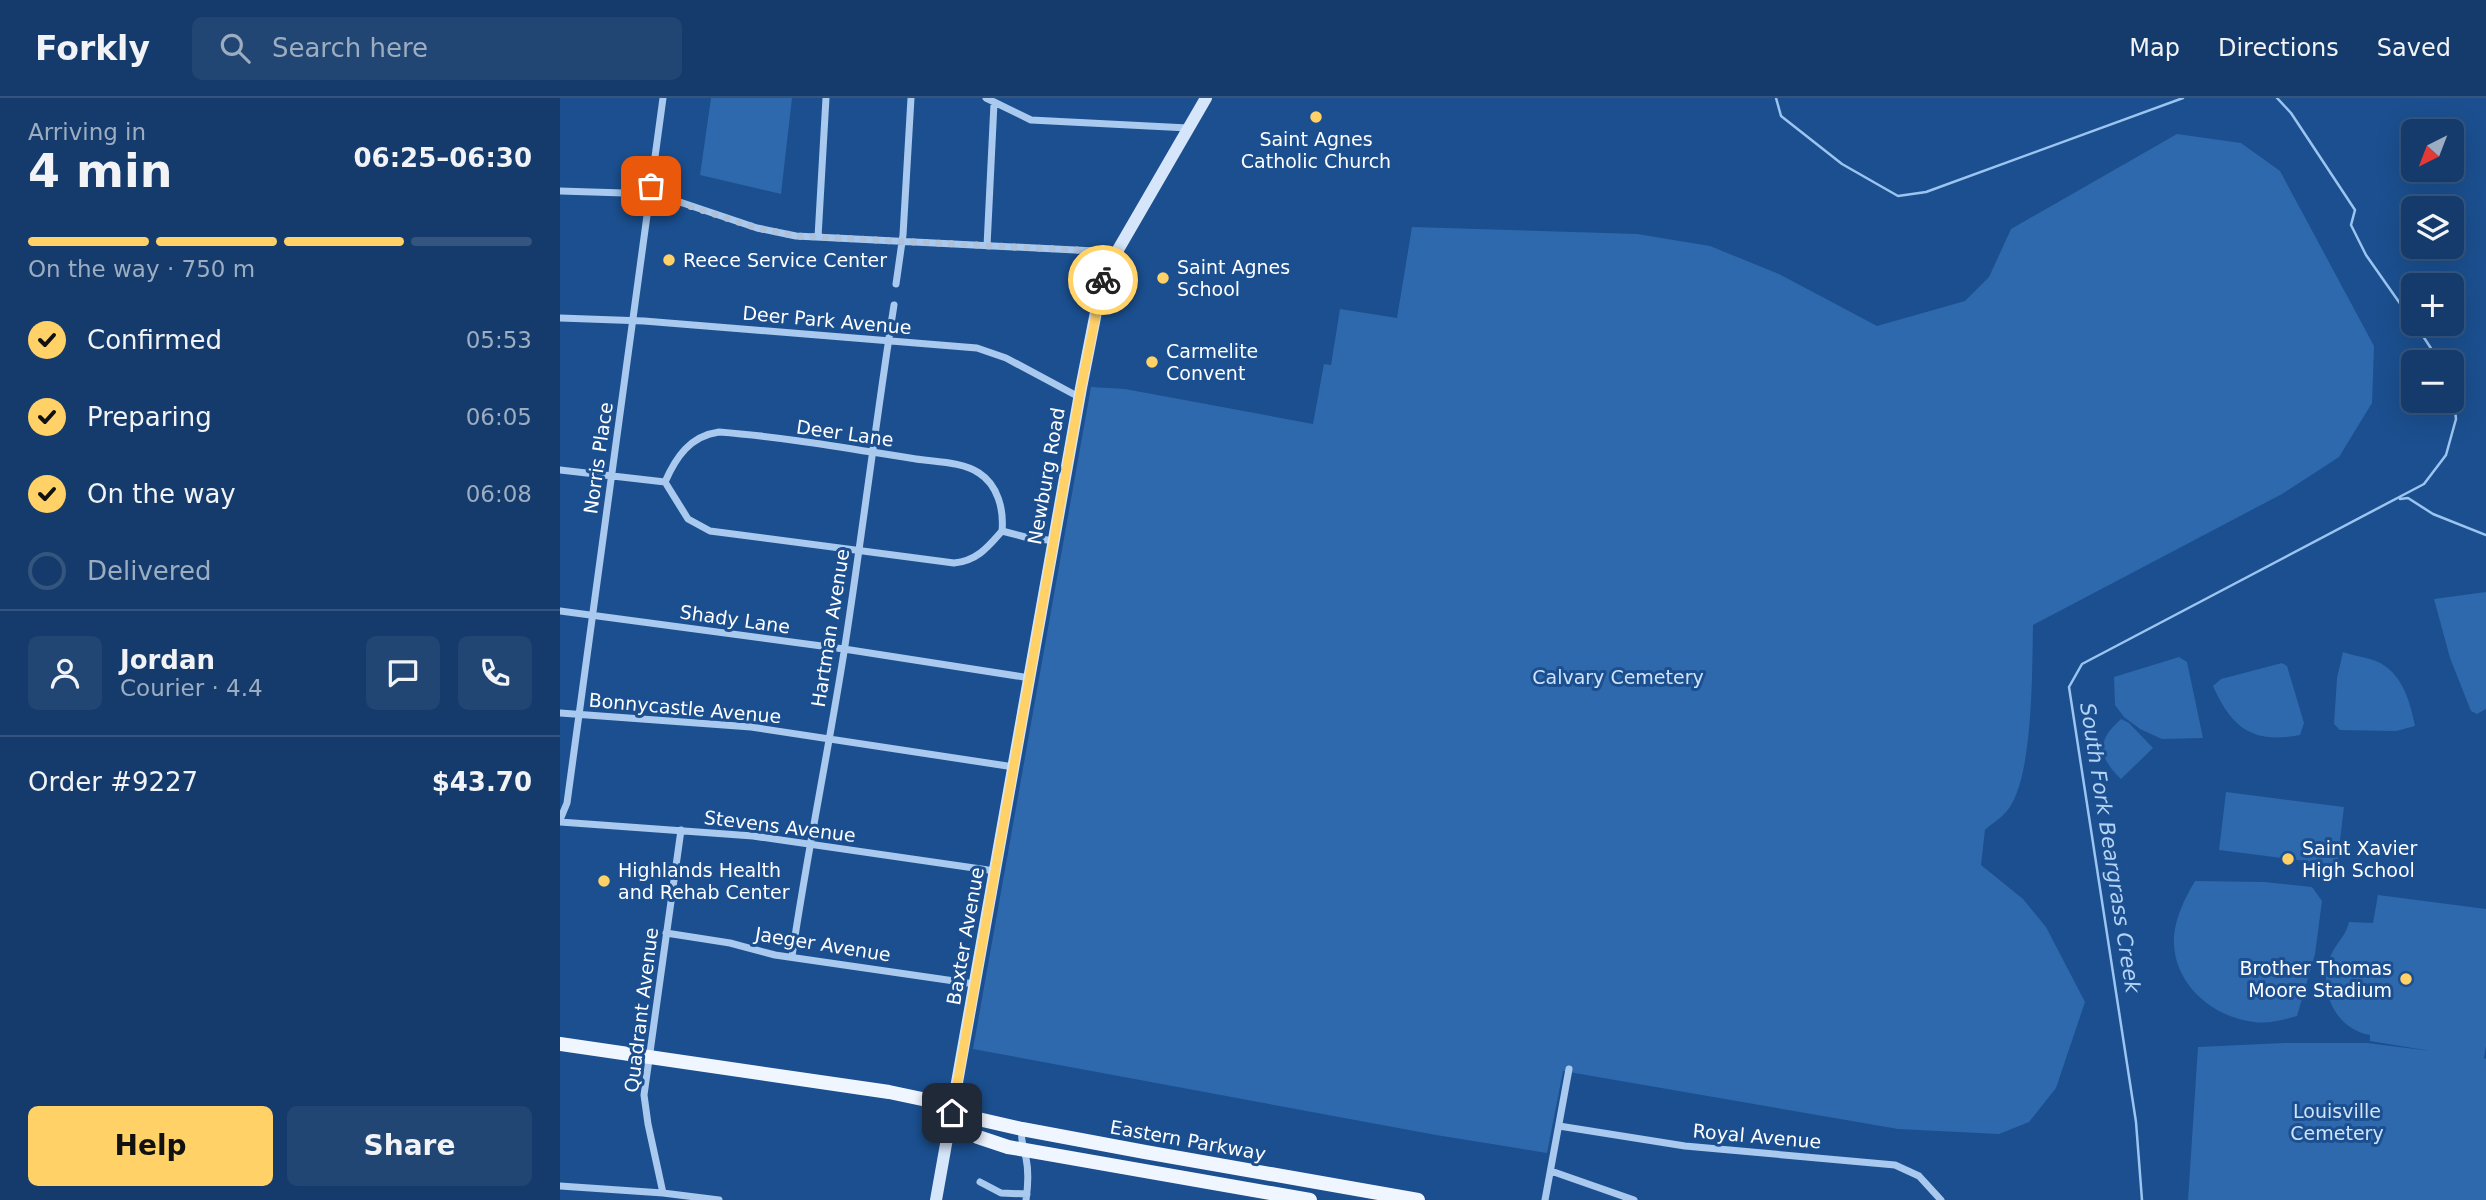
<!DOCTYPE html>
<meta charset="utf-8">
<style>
body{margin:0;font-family:"DejaVu Sans",sans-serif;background:#214673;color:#f1f3f6;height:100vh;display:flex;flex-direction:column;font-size:26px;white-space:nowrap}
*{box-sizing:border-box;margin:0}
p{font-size:23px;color:#9dadc1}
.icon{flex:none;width:38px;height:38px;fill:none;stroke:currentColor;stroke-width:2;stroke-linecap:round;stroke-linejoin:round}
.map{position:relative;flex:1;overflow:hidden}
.panel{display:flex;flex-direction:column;background:#143b6b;width:560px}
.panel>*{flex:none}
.needle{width:46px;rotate:222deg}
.buttons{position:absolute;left:1841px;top:21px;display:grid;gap:14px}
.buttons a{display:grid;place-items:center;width:63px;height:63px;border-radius:10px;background:#143b6b;box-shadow:0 7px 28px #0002,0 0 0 2px #33557e;font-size:35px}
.pin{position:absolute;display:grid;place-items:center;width:60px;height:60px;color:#fff;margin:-30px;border-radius:14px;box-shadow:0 4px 10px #0006}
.courier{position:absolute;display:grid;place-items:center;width:70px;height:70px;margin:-35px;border:5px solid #ffd166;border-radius:50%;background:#fff;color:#222;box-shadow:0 2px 9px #0007}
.headline em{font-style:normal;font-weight:800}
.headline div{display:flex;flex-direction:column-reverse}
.headline{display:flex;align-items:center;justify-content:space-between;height:119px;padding:0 28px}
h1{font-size:46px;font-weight:800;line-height:52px}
.bar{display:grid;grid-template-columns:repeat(4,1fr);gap:10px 7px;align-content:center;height:84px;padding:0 28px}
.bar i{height:9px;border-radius:5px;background:#33557e}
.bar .selected{background:#ffd166}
.bar p{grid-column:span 4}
.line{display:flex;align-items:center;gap:18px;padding:0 28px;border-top:2px solid #33557e}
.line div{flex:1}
.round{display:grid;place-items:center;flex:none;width:74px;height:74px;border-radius:10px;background:#214673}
ol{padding:0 28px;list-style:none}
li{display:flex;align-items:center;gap:21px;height:77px}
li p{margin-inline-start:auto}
li .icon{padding:7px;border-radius:50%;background:#ffd166;color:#111;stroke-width:4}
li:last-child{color:#9dadc1}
li i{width:38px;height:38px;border:4px solid #33557e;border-radius:50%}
.cta{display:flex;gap:14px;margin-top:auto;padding:14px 28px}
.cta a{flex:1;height:80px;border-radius:10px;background:#ffd166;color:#111;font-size:28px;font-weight:800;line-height:80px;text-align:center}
.cta a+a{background:#214673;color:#f1f3f6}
header{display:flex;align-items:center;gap:42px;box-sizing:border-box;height:98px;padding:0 35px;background:#143b6b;border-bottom:2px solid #33557e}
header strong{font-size:33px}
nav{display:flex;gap:38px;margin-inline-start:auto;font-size:24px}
.search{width:490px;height:63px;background:#214673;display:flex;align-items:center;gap:18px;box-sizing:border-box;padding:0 24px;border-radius:10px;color:#9dadc1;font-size:26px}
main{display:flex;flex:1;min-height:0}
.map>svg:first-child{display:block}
.green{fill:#2e69ad}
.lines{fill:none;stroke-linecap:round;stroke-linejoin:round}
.stream{stroke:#9cc4f0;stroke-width:2.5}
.street{stroke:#a9c9ee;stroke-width:7}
.secondary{stroke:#d6e6fa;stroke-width:12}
.primary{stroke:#f0f6ff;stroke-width:14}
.done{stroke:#afc1d8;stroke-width:7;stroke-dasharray:0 12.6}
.route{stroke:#ffd166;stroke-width:9}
.poi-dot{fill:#ffd166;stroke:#1b4f8f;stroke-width:2.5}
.labels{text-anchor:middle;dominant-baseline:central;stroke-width:6;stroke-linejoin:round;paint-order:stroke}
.poi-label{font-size:19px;fill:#fff;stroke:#1b4f8f;text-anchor:start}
.street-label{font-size:19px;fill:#fff;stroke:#1b4f8f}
.park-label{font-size:19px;fill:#cfe3fa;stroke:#1b4f8f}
.water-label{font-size:21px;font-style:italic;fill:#b5d3f5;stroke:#1b4f8f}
</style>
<header>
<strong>Forkly</strong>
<div class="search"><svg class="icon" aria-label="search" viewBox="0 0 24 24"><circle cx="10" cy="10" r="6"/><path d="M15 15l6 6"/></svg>Search here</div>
<nav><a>Map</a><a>Directions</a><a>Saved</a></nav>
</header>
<main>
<section class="panel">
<div class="headline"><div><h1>4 min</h1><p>Arriving in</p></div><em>06:25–06:30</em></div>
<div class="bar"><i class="selected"></i><i class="selected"></i><i class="selected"></i><i></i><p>On the way · 750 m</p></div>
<ol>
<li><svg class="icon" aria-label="check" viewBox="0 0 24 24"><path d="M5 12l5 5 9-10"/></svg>Confirmed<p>05:53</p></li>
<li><svg class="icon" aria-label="check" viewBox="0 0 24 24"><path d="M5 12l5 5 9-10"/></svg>Preparing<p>06:05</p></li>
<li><svg class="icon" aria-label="check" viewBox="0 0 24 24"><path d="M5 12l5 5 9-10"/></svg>On the way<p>06:08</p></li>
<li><i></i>Delivered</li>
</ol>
<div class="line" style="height:126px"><a class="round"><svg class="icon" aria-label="person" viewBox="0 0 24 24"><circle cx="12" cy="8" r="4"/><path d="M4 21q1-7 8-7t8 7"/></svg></a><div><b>Jordan</b><p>Courier · 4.4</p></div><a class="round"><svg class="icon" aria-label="chat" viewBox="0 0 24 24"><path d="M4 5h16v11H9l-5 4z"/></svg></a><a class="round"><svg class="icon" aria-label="phone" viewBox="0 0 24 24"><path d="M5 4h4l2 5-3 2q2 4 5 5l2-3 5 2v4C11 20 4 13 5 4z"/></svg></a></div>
<div class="line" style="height:91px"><div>Order #9227</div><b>$43.70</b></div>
<div class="cta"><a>Help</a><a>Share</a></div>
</section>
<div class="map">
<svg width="1926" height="1102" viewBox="0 0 1926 1102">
<rect width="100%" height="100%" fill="#1b4f8f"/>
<path class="green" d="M 151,0 L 232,0 L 221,96 L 140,77 Z
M 1617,36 L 1681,45 L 1720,73 L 1814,248 L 1812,305 L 1779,359 L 1722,396 L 1473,527 C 1472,569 1474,684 1446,714 C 1440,721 1431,726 1425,732 L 1421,767 L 1463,801 L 1486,829 L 1525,904 L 1496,990 L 1469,1024 L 1439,1036 L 1338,1031 L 1003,973 L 987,1055 L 876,1037 L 413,951 L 531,289 L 565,291 L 753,326 L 764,266 L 771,267 L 780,211 L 837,220 L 852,129 L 1077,136 L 1150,148 L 1219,176 L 1317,228 L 1405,203 L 1429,179 L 1451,131 Z
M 1926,494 L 1926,611 L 1917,616 L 1911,613 L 1890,560 L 1874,501 Z
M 1783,554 C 1793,558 1806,559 1816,563 C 1842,574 1850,603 1855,628 L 1836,633 L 1780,632 L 1774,626 L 1777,580 Z
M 1619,559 L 1627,564 L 1643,640 L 1602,641 L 1580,631 L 1564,619 L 1555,607 L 1554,579 Z
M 1722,565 L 1727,568 L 1744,625 L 1740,637 C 1694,646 1672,631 1653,588 L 1661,581 Z
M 1561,621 L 1569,625 L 1593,650 L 1561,681 C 1537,658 1537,642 1561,621 Z
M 1666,694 L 1784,709 L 1777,767 L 1659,752 Z
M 1635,783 L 1704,784 L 1752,789 L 1762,803 L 1755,856 L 1737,918 C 1723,922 1709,926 1694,924 C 1651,919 1611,884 1614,838 C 1616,818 1625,800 1635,783 Z
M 1818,797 L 1926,811 L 1926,948 L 1924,960 L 1926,961 L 1926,1102 L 1628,1102 L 1638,949 L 1724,945 L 1807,945 L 1871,953 L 1810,943 L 1810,937 C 1773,931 1755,886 1773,853 C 1779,842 1786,837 1789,824 L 1813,825 Z"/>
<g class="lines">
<path class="stream" d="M 1216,0 L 1221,18 L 1282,66 L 1338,98 L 1366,94 L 1623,0
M 1717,0 L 1731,15 L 1795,112 L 1791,127 L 1806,157 L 1853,224
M 1855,226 L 1880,264
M 1840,401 L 1848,400 L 1873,416 L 1926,437
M 1582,1102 L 1576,1024 L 1509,589 L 1522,566 L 1864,386 L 1886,357 L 1896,321 L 1892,284"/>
<path class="street" d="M 426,0 L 471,22 L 628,30
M 0,93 L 96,96 L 197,130 L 236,138 L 555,154
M 258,139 L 266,0
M 427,148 L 434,5
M 336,186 L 343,137 L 351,0
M 0,220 L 84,223 L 417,250 L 446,260 L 519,299
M 0,372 L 105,384
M 105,384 C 116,359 130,338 159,334 C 225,339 291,351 356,361 C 376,364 403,364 419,375 C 438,387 444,412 442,433
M 105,384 L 128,421 L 150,433 L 394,465 C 417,463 428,449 442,433
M 442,433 L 465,439 L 495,443
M 0,513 L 284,551 L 470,580
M 0,615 L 191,629 L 454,669
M 0,722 L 7,705 L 103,0
M 0,724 L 193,738 L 435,773
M 106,835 L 170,845 L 215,857 L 415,886
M 232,858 C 247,756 268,655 284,554 C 302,438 316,322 334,207
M 999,1028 L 1125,1048 L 1335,1067 L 1359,1078 L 1381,1102
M 462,1031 C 460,1042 464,1050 466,1060 C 469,1074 468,1088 466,1102
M 991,1073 L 1074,1102
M 420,1084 L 441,1095 L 467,1096
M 0,1088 L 103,1095 L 159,1102
M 103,1095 L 88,1026 L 84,997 L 121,732
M 985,1102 L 1009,971"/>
<path class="secondary" d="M 376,1102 L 521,290 L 537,209 L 548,169 L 646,0"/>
<path class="primary" d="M 0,946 L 329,994 L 381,1005 L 401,1028 L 418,1039 L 448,1049 L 750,1102
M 392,1015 L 462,1031 L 585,1054 L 858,1102"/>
</g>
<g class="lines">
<path class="done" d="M 91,88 L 90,95 L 197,130 L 236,138 L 555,154 L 543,182"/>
<path class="route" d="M 392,1015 L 521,290 L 543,182"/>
</g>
<g class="poi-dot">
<circle cx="756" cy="19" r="7"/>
<circle cx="109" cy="162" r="7"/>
<circle cx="603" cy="180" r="7"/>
<circle cx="592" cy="264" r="7"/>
<circle cx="1728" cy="761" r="7"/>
<circle cx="44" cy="783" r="7"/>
<circle cx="1846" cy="881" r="7"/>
</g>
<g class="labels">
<g class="poi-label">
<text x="756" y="41" text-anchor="middle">Saint Agnes<tspan x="756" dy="22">Catholic Church</tspan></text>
<text x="123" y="162">Reece Service Center</text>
<text x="617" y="169">Saint Agnes<tspan x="617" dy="22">School</tspan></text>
<text x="606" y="253">Carmelite<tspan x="606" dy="22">Convent</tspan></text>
<text x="1742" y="750">Saint Xavier<tspan x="1742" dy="22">High School</tspan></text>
<text x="58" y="772">Highlands Health<tspan x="58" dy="22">and Rehab Center</tspan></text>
<text x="1832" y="870" text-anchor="end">Brother Thomas<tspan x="1832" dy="22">Moore Stadium</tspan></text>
</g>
<g class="street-label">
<text transform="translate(267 222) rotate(5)">Deer Park Avenue</text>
<text transform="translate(285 335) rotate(8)">Deer Lane</text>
<text transform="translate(38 360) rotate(-82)">Norris Place</text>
<text transform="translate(486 378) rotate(-80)">Newburg Road</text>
<text transform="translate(175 521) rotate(8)">Shady Lane</text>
<text transform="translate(270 530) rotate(-81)">Hartman Avenue</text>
<text transform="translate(125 610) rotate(5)">Bonnycastle Avenue</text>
<text transform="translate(220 728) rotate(7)">Stevens Avenue</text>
<text transform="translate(405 838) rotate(-80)">Baxter Avenue</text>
<text transform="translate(263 846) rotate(9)">Jaeger Avenue</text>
<text transform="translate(81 912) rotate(-83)">Quadrant Avenue</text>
<text transform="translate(1197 1038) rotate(5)">Royal Avenue</text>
<text transform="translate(628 1042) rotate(10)">Eastern Parkway</text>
</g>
<g class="park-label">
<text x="1058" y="579">Calvary Cemetery</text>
<text x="1777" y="1013">Louisville<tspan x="1777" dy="22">Cemetery</tspan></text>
</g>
<g class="water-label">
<text transform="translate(1550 750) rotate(81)">South Fork Beargrass Creek</text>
</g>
</g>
</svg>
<div class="buttons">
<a><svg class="needle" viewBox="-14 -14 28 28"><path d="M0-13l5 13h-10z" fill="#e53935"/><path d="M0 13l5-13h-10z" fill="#9dadc1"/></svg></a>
<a><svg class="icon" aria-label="layers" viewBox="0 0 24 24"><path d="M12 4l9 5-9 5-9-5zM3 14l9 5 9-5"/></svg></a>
<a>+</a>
<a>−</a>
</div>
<div class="pin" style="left:91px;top:88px;background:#ea580c"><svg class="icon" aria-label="bag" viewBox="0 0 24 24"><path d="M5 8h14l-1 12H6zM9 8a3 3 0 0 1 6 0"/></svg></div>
<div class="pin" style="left:392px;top:1015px;background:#1f2937"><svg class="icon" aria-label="home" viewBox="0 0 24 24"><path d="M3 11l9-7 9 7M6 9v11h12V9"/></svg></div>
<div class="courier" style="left:543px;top:182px"><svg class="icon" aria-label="bike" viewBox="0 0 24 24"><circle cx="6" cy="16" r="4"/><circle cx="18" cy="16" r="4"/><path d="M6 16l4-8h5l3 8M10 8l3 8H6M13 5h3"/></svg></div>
</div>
</main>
